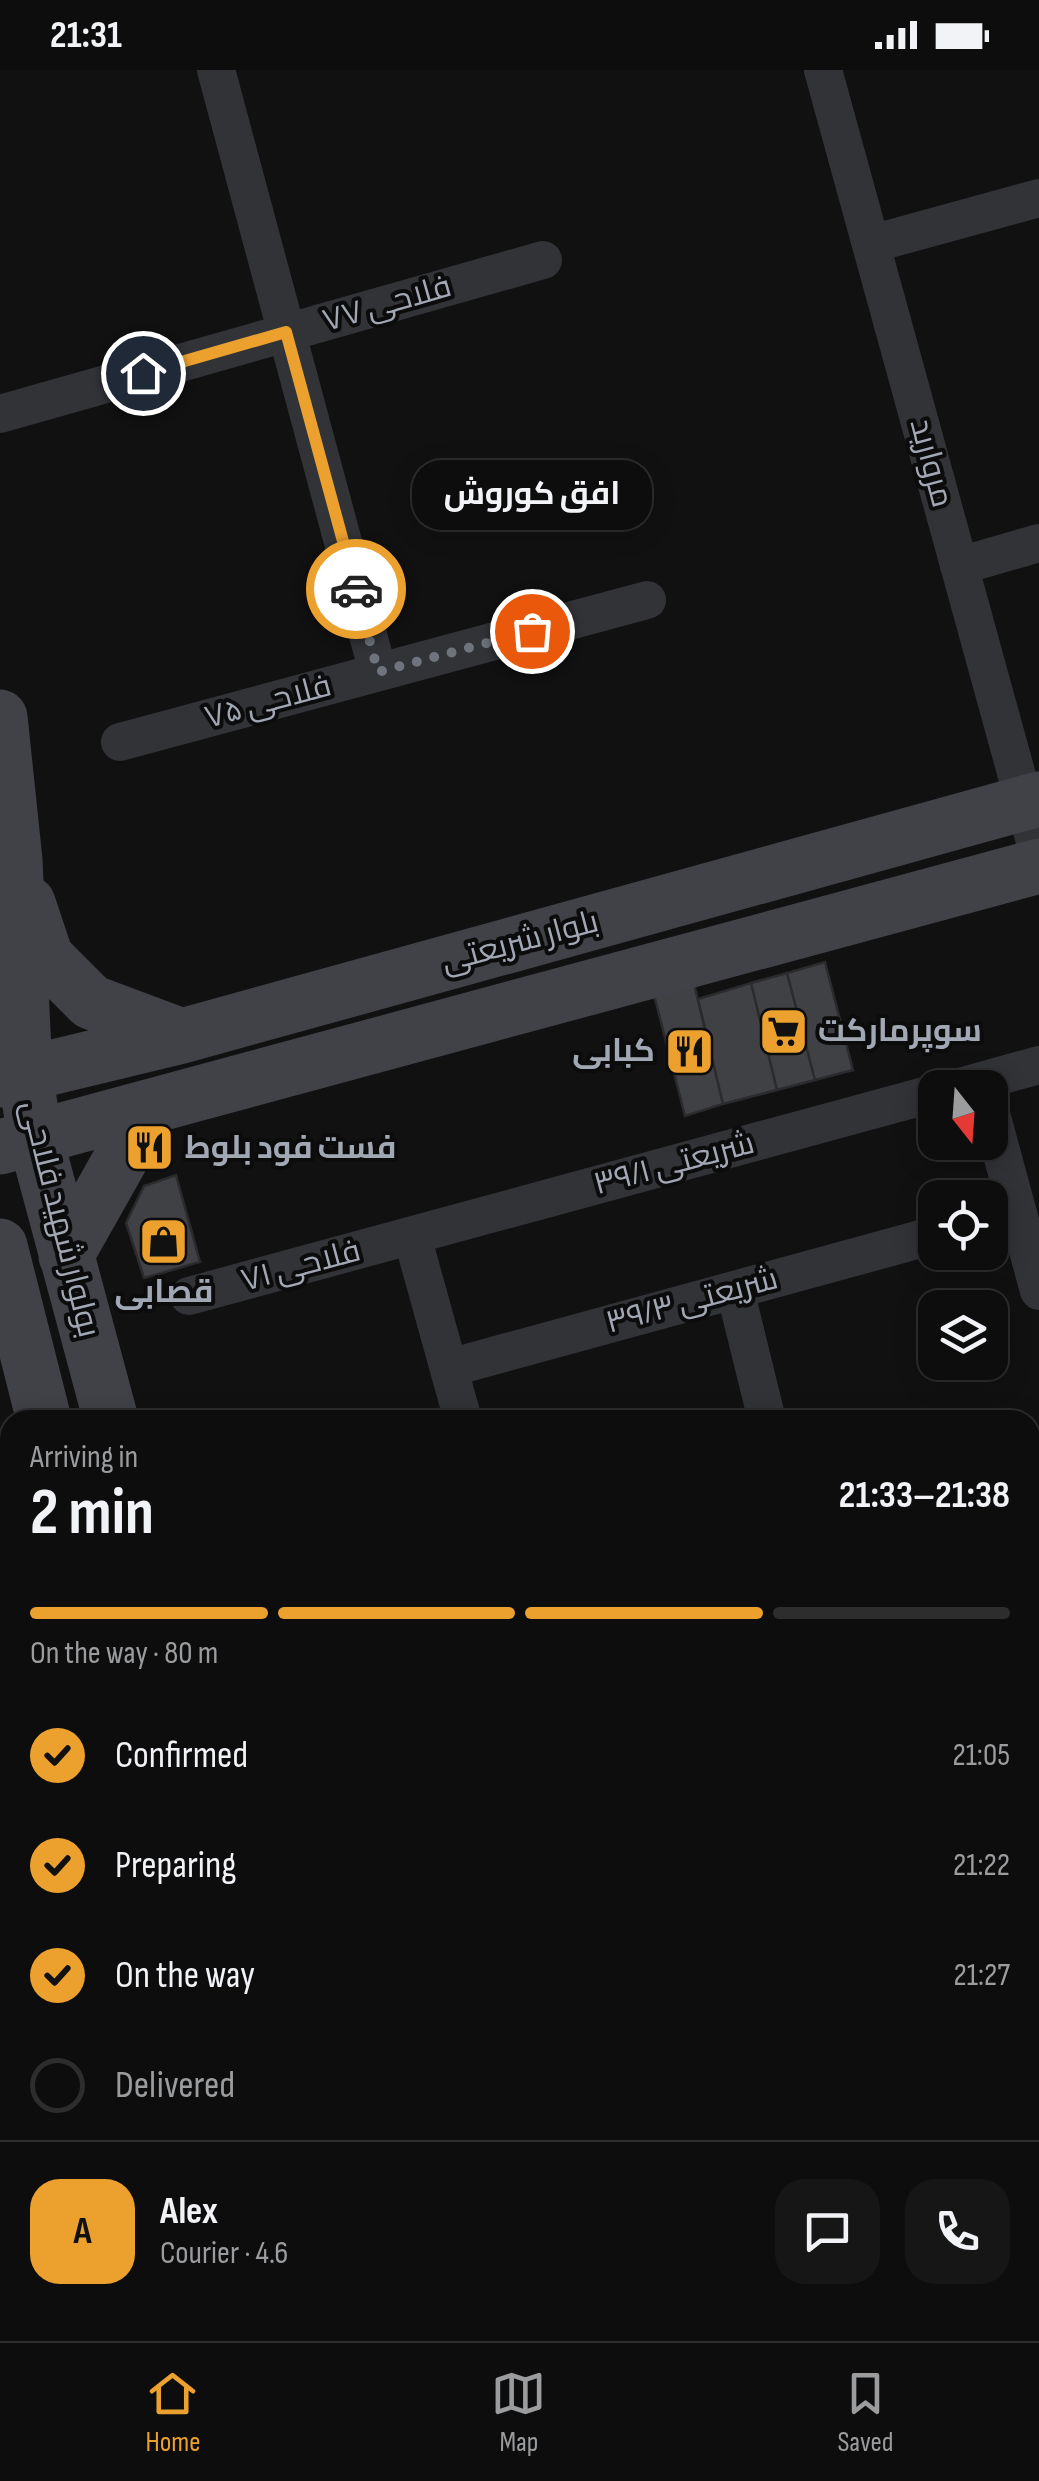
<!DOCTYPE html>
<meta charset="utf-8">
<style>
body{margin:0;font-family:"Sofia Sans Condensed",Cairo,sans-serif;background:#161617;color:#f1f3f6;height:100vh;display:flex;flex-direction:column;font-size:38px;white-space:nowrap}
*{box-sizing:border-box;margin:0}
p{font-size:32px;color:#9a9c9e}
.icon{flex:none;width:55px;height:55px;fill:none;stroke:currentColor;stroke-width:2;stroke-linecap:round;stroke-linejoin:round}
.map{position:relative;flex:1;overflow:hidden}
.side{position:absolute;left:0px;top:1340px;width:1040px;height:932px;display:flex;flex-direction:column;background:#0d0d0e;border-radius:30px 30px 0 0;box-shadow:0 5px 25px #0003,0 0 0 2px #2d2d2e}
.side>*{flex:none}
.needle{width:65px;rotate:163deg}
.tools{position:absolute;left:918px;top:1000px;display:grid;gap:20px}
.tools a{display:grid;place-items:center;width:90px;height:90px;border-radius:20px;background:#0d0d0e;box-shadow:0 5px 25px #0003,0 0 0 2px #2d2d2e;font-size:50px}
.pin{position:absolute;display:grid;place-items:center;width:85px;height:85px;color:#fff;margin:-42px;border:5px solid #fff;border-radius:50%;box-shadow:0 2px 10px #0007}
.courier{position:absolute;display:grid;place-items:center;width:100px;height:100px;margin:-50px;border:8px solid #eca12f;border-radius:50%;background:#fff;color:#222;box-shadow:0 2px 12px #0007}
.bubble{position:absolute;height:70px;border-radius:30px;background:#0d0d0e;box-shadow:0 5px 25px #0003,0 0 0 2px #2d2d2e;font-size:32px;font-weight:700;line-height:70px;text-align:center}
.head em{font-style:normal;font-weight:700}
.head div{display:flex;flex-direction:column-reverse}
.head{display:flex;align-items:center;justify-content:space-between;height:170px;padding:0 30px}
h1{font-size:65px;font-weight:700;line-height:75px}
.bar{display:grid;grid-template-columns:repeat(4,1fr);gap:15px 10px;align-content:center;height:120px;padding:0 30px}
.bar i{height:12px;border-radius:8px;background:#2d2d2e}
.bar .active{background:#eca12f}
.bar p{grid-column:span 4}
.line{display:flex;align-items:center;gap:25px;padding:0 30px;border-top:2px solid #2d2d2e}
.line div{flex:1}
.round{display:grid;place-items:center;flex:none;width:105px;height:105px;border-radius:30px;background:#161617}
ol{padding:0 30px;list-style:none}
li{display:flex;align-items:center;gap:30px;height:110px}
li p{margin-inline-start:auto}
li .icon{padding:10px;border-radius:50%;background:#eca12f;color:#111;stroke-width:4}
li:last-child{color:#9a9c9e}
li i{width:55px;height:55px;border:5px solid #2d2d2e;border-radius:50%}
.status{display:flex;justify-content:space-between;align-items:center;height:70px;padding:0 50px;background:#0d0d0e;direction:ltr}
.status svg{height:28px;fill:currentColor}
.dock{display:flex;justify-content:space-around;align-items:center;height:140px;border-top:2px solid #2d2d2e;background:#0d0d0e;font-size:28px;color:#9a9c9e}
.dock a{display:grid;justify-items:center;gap:5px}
.dock .active{color:#eca12f}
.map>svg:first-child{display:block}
.building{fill:#404145;stroke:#2b2b2e;stroke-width:2.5}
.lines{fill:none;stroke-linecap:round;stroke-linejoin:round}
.minor{stroke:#323337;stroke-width:38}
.secondary{stroke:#404247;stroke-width:55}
.done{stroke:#6f737b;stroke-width:10;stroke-dasharray:0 18}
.route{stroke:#eca12f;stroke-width:12}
.labels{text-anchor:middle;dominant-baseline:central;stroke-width:8;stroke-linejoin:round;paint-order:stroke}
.street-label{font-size:32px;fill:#a2a8b3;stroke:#0c0c0d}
.poi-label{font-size:32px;font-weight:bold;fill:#a2a8b3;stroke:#0c0c0d;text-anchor:start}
</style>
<div class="status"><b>21:31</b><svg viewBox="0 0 49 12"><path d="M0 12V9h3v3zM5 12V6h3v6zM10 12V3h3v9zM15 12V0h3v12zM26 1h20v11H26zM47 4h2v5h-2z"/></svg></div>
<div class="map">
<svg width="1039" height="2271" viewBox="0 0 1039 2271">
<rect width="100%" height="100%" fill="#111112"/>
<path class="building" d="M 825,892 L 853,1000 L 815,1010 L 787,903 Z
M 787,903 L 815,1010 L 777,1020 L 751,913 Z
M 751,913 L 777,1020 L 723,1034 L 698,929 Z
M 694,914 L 723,1034 L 685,1046 L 654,925 Z
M 176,1105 L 200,1192 L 144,1208 L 126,1153 L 144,1116 Z"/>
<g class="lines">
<path class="minor" d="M 216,0 L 378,602
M 823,0 L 1039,786
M 871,174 L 1039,128
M 0,344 L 543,190
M 959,496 L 1039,473
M 120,672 L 647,530
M 956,1018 L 1039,995
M 990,1040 L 1039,1221
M 412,1166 L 463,1350
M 735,1220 L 767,1350
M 189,1226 L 935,1023
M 449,1298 L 935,1165
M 1030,1483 L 1039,1480
M 1030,1650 L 1039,1647
M 0,1727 L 10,1725
M 1030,1812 L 1039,1810
M 0,1905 L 10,1903
M 1030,1957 L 1039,1955
M 0,2191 L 10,2189
M 630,2262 L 632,2271
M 992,2262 L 994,2271
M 749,2271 L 781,2262"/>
<path class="secondary" d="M 0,647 L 15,790 L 25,1003 L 35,1067 L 111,1350
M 28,833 L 46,887 L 91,932 L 182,966
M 0,1010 L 182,966 L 1039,729
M 0,1077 L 1039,796
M 0,1176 L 44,1350
M 66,1186 L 150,1037
M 210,2262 L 211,2271
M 273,2262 L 274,2271"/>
</g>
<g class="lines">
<path class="done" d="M 356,519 L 378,602 L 532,561"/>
<path class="route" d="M 143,303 L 286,262 L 356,519"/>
</g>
<defs>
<symbol id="supermarket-square" viewBox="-11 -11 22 22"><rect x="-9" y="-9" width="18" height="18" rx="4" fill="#eca12f" stroke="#0c0c0d"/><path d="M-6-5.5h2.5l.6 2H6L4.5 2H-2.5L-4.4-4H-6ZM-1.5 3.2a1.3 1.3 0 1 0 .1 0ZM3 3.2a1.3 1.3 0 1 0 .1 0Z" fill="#111"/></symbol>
<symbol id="restaurant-square" viewBox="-11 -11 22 22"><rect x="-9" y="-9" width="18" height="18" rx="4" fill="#eca12f" stroke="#0c0c0d"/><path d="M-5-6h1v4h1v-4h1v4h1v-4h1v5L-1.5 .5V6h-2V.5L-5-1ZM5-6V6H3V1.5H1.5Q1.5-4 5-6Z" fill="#111"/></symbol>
<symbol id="shop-square" viewBox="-11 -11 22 22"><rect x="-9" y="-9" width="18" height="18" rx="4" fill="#eca12f" stroke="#0c0c0d"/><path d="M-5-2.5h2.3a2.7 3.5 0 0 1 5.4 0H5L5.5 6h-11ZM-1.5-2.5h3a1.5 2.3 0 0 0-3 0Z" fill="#111"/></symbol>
</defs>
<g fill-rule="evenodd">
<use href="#supermarket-square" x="756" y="934" width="55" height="55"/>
<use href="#restaurant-square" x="662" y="954" width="55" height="55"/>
<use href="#restaurant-square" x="122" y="1050" width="55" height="55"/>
<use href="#shop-square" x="136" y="1144" width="55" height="55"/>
</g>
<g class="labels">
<g class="street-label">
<text transform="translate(387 234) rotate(-16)">فلاحی ۷۷</text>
<text transform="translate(931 393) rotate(75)">مروارید</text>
<text transform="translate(268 632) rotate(-15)">فلاحی ۷۵</text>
<text transform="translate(520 872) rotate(-15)">بلوار شریعتی</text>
<text transform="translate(674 1094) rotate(-15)">شریعتی ۳۹/۱</text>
<text transform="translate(60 1149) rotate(76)">بولوار شهید فلاحی</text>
<text transform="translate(301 1196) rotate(-15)">فلاحی ۷۱</text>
<text transform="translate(692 1231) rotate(-15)">شریعتی ۳۹/۳</text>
</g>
<g class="poi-label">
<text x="818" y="961">سوپرمارکت</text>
<text x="655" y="981" text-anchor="end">کبابی</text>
<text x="185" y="1078">فست فود بلوط</text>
<text x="164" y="1222" text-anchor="middle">قصابی</text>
</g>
</g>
</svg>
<div class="tools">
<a><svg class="needle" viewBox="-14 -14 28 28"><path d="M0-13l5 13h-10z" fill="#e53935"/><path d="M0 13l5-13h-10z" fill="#9a9c9e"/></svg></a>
<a><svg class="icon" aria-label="locate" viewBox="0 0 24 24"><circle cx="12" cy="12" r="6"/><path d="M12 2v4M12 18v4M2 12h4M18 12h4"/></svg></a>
<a><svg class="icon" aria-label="layers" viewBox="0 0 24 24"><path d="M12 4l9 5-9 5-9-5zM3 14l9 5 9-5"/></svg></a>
</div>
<div class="pin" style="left:532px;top:561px;background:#ea580c"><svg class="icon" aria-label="bag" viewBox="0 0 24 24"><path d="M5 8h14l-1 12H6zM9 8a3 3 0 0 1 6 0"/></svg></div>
<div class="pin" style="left:143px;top:303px;background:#1f2937"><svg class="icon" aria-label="home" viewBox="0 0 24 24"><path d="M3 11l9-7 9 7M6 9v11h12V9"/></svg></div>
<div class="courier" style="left:356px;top:519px"><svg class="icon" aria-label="car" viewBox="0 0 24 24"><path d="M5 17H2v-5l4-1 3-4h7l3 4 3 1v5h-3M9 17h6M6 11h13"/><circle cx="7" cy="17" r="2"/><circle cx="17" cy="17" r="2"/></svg></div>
<div class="bubble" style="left:412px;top:390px;width:240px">افق کوروش</div>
<section class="side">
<div class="head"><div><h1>2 min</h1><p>Arriving in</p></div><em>21:33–21:38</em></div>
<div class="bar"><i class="active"></i><i class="active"></i><i class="active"></i><i></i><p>On the way · 80 m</p></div>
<ol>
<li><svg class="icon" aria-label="check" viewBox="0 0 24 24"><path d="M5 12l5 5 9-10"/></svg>Confirmed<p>21:05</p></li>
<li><svg class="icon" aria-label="check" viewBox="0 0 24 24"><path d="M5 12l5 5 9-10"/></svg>Preparing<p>21:22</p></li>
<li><svg class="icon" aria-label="check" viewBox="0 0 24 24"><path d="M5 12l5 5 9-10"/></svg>On the way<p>21:27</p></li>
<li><i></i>Delivered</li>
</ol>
<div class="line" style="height:180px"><b class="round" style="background:#eca12f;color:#111">A</b><div><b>Alex</b><p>Courier · 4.6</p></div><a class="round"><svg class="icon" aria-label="chat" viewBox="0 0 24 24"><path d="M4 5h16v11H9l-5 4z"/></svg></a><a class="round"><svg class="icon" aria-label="phone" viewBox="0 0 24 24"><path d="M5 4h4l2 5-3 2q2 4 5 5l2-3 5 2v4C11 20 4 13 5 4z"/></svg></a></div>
</section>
</div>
<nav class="dock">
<a class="active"><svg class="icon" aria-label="home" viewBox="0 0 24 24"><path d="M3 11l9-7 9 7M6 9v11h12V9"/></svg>Home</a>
<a><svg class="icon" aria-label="map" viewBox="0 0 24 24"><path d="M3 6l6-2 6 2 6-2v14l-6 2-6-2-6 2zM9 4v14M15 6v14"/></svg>Map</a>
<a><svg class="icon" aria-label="saved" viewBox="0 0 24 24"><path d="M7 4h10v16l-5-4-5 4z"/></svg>Saved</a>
</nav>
